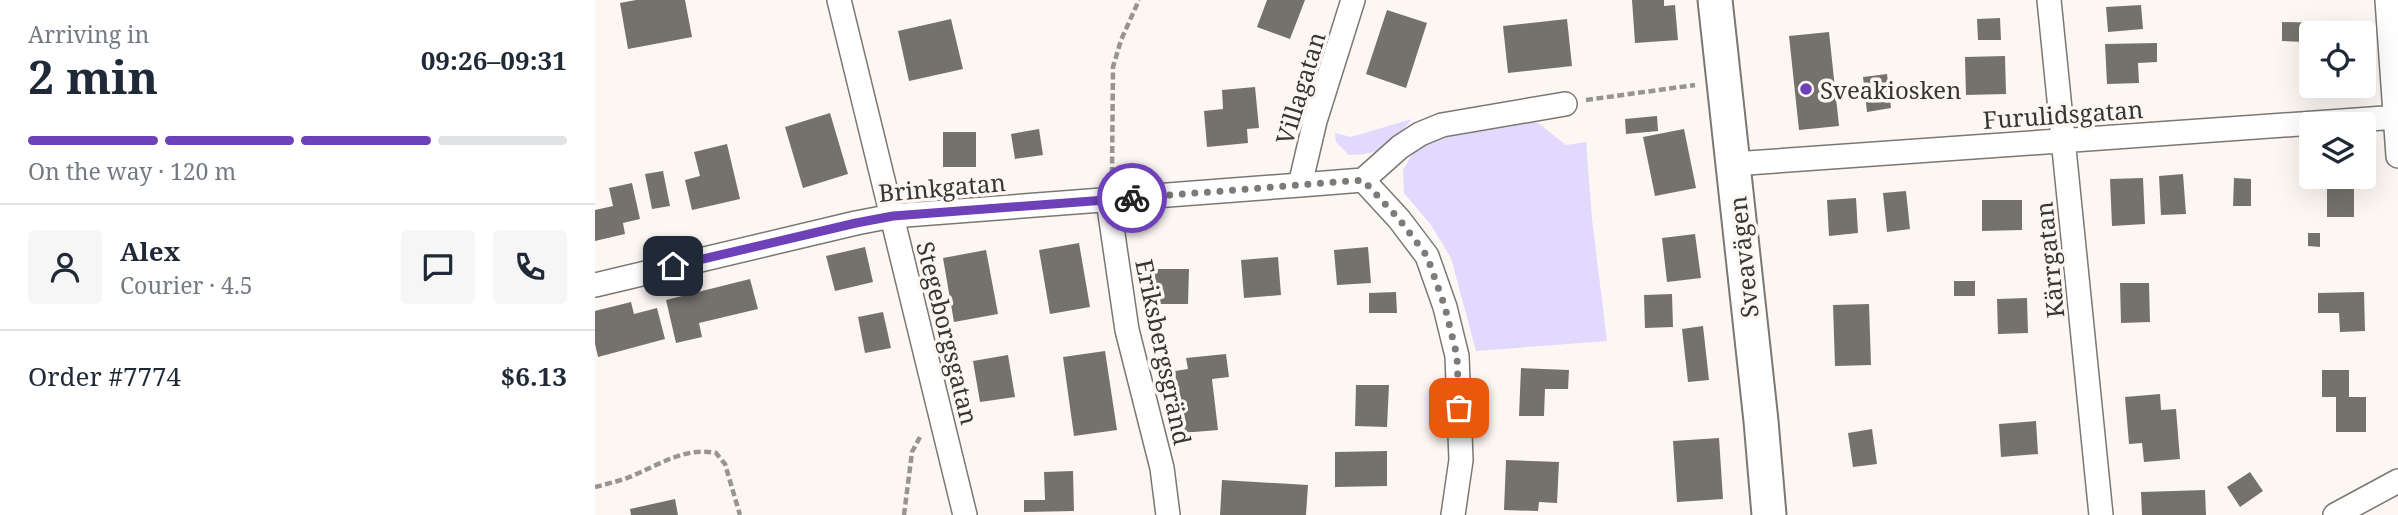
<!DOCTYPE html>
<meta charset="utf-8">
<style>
body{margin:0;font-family:"Noto Serif",serif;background:#f6f6f7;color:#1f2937;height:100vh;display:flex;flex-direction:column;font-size:26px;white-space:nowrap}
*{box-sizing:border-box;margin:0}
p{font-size:23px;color:#747a83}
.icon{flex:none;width:38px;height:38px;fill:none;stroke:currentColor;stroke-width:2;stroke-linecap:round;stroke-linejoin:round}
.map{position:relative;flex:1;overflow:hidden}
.side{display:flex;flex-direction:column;background:#fff;width:595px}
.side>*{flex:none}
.fabs{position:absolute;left:1704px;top:21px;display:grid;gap:14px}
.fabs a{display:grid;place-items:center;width:77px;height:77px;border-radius:7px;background:#fff;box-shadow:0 7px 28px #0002;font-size:35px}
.pin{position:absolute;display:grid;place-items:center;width:60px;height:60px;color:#fff;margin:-30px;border-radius:14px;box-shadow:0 4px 10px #0006}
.courier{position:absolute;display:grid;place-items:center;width:70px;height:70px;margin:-35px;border:5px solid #6e41b9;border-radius:50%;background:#fff;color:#222;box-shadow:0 2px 9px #0007}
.headline em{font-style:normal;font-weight:700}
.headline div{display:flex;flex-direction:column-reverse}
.headline{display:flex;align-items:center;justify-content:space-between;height:119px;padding:0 28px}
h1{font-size:46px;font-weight:700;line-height:52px}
.bar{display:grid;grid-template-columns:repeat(4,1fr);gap:10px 7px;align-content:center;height:84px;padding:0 28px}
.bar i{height:9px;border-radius:5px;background:#e0e1e3}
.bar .selected{background:#6e41b9}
.bar p{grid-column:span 4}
.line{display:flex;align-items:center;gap:18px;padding:0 28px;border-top:2px solid #e0e1e3}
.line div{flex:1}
.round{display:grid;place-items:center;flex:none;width:74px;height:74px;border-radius:7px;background:#f6f6f7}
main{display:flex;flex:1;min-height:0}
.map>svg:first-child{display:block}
.green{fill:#e2d9fe}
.building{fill:#75716d}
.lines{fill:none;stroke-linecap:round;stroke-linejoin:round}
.street-casing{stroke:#7b7773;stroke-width:26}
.secondary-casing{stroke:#7b7773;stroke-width:37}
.path{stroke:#979491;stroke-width:4.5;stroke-dasharray:7 3.5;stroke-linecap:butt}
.street{stroke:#fff;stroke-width:23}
.secondary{stroke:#fff;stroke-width:33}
.done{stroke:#7d7a77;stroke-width:7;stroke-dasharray:0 12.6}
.route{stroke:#6e41b9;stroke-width:9}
.poi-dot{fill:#6e41b9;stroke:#fcf7f3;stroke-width:2.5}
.labels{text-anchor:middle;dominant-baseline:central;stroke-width:7;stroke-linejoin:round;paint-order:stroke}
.street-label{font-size:24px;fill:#383634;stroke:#fcf7f3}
.poi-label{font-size:24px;fill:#383634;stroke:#fcf7f3;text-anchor:start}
</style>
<main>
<section class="side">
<div class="headline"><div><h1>2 min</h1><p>Arriving in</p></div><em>09:26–09:31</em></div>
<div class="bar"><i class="selected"></i><i class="selected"></i><i class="selected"></i><i></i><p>On the way · 120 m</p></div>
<div class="line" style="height:126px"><a class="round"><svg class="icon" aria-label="person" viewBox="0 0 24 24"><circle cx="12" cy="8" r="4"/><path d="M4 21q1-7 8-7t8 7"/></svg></a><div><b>Alex</b><p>Courier · 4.5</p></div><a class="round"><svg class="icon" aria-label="chat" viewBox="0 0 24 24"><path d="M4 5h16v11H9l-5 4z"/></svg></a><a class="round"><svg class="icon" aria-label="phone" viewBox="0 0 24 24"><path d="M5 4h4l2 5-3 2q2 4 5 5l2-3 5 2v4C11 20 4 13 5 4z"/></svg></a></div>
<div class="line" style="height:91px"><div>Order #7774</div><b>$6.13</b></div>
</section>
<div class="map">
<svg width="1803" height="515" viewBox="0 0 1803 515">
<rect width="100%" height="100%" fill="#fcf7f3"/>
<path class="green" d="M 817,119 C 797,143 788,155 754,155 L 741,142 L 740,133 L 756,137 Z
M 929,121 L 943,123 L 971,145 L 991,142 L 997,219 L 1012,341 L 881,351 L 856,258 L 836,225 L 809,193 L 808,170 L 821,148 L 849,136 Z"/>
<path class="building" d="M 41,0 L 90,0 L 97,37 L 33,49 L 25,3 Z
M 672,0 L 710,0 L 695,39 L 662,27 Z
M 1037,0 L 1069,0 L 1069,6 L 1080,5 L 1083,40 L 1040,43 Z
M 1546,5 L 1548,29 L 1513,32 L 1511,7 Z
M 792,10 L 832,23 L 811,88 L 771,74 Z
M 1405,18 L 1406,40 L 1383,40 L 1382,19 Z
M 356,19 L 368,69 L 314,81 L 303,31 Z
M 972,19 L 977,66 L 913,73 L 908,26 Z
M 1687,22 L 1731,23 L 1731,33 L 1717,33 L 1717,80 L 1709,80 L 1710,42 L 1687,41 Z
M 1234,32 L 1244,126 L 1204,130 L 1194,36 Z
M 1562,43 L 1562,62 L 1543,63 L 1544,83 L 1512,84 L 1510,44 Z
M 1410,56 L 1411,94 L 1371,95 L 1370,57 Z
M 1292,74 L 1296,108 L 1272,112 L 1268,77 Z
M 660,87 L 664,128 L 652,129 L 653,143 L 612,147 L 609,111 L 628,109 L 627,90 Z
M 235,113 L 253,174 L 208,188 L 190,127 Z
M 1062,116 L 1063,131 L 1031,134 L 1030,119 Z
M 444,129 L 448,155 L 420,159 L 416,134 Z
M 1089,129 L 1101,188 L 1060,196 L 1048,137 Z
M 348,132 L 381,132 L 381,167 L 348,167 Z
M 132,144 L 145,199 L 97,210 L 90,180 L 105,176 L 99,152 Z
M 68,171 L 75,206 L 57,209 L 50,174 Z
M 1588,174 L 1591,214 L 1566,215 L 1564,176 Z
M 1548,178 L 1550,224 L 1517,226 L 1515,179 Z
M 1639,178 L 1656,179 L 1656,206 L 1638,206 Z
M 1732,178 L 1759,178 L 1759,217 L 1732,217 Z
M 37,183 L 45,219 L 28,223 L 30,234 L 0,241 L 0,210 L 18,206 L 14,188 Z
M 1311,191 L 1315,229 L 1292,232 L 1288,193 Z
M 1261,198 L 1263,233 L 1234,236 L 1232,200 Z
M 1387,200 L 1427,200 L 1427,230 L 1387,231 Z
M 1713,233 L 1725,233 L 1725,247 L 1713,246 Z
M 1100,234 L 1106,278 L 1072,282 L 1067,238 Z
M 484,243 L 495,307 L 455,314 L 444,250 Z
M 270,247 L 278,282 L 240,291 L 231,256 Z
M 773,247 L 776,283 L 742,285 L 739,250 Z
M 391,250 L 403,314 L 359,322 L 348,258 Z
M 683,257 L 686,295 L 649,298 L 646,260 Z
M 560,269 L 594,269 L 593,304 L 559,304 Z
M 155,279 L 163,309 L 104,323 L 107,337 L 81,343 L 71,300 Z
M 1359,281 L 1380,281 L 1380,296 L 1359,296 Z
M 1525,283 L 1554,283 L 1555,322 L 1526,323 Z
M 801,292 L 802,313 L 774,313 L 774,293 Z
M 1769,292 L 1770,331 L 1745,332 L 1744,313 L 1723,313 L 1723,293 Z
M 1077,294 L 1078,327 L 1050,328 L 1049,295 Z
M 1432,298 L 1433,333 L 1403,334 L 1402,299 Z
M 36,302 L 39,314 L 62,308 L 70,339 L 3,357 L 0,344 L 0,311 Z
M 1274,304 L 1276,365 L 1240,366 L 1238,305 Z
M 288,312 L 296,348 L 270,353 L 263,317 Z
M 1108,326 L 1114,380 L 1093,382 L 1087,329 Z
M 510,351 L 522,430 L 479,436 L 468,357 Z
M 631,354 L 634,377 L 617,379 L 623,430 L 587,433 L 580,371 L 593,369 L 591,358 Z
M 413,355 L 420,397 L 385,402 L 378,361 Z
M 926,368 L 974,370 L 973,389 L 950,389 L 949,416 L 924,416 Z
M 1727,370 L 1754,370 L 1754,397 L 1771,397 L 1771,432 L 1741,432 L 1741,397 L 1727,397 Z
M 761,385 L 794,385 L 792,427 L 760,426 Z
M 1565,394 L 1566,410 L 1581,409 L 1585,459 L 1549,462 L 1547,443 L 1534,444 L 1530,397 Z
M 1441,421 L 1443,454 L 1406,457 L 1404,424 Z
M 1277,429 L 1282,464 L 1258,467 L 1253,433 Z
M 1124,438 L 1128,499 L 1082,502 L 1078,441 Z
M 792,451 L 792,486 L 740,487 L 740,452 Z
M 911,460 L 964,462 L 962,503 L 944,502 L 943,511 L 909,510 Z
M 478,471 L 479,511 L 429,512 L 429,500 L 450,500 L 449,472 Z
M 1655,472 L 1668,491 L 1645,507 L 1632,487 Z
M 627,480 L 713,485 L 711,515 L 625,515 Z
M 1610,490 L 1611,515 L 1547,515 L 1546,492 Z
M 80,499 L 83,515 L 36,515 L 35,509 Z"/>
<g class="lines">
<defs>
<path id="street" d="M 244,0 L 370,515
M 758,0 L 720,121 L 705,185 L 768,180 L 804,219 L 832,256 L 850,307 L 862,356 L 866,460 L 858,515
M 1454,0 L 1506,515
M 1792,0 L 1803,156
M 1138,164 L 1803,117
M 768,180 L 805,147 L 825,134 L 847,125 L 970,104
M 513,200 L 532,330 L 567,468 L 573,515
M 0,285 L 261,223 L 297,216 L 705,185
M 1740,515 L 1803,481"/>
<path id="secondary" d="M 1120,0 L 1166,421 L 1174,515"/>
</defs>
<use href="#street" class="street-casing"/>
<use href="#secondary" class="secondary-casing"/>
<path class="path" d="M 991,100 L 1100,85
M 517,174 L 518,67 L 526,40 L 544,0
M 0,487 C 12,484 25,481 37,476 C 66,464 89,447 121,453 L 130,464 L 145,515
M 309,515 L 317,452 L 326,435"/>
<use href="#street" class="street"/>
<use href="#secondary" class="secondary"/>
</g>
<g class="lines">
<path class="done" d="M 537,198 L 768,180 L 804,219 L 832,256 L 850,307 L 862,356 L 864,408"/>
<path class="route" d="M 78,266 L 261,223 L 298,216 L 537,198"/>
</g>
<circle class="poi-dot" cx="1211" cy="89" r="7"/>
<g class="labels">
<g class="street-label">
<text transform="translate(705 88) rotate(-73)">Villagatan</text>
<text transform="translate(1468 114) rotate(-4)">Furulidsgatan</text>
<text transform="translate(347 187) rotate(-5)">Brinkgatan</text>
<text transform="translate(1148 257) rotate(-96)">Sveavägen</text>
<text transform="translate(1454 260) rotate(-96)">Kärrgatan</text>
<text transform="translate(353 333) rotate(76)">Stegeborgsgatan</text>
<text transform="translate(569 352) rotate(78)">Eriksbergsgränd</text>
</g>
<g class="poi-label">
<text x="1225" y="89">Sveakiosken</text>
</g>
</g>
</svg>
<div class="fabs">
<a><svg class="icon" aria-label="locate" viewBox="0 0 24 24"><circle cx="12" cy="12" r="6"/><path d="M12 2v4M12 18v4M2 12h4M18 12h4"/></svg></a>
<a><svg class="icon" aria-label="layers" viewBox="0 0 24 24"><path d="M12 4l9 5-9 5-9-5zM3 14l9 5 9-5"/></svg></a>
</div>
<div class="pin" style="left:864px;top:408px;background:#ea580c"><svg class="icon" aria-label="bag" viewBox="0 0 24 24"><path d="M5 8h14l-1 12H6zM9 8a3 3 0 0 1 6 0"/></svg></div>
<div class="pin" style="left:78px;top:266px;background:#1f2937"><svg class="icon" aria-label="home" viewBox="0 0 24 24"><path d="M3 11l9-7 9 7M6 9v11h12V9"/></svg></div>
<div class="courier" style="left:537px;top:198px"><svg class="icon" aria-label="bike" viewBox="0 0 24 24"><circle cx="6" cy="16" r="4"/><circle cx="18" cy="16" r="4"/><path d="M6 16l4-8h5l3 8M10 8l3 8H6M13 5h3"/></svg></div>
</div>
</main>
